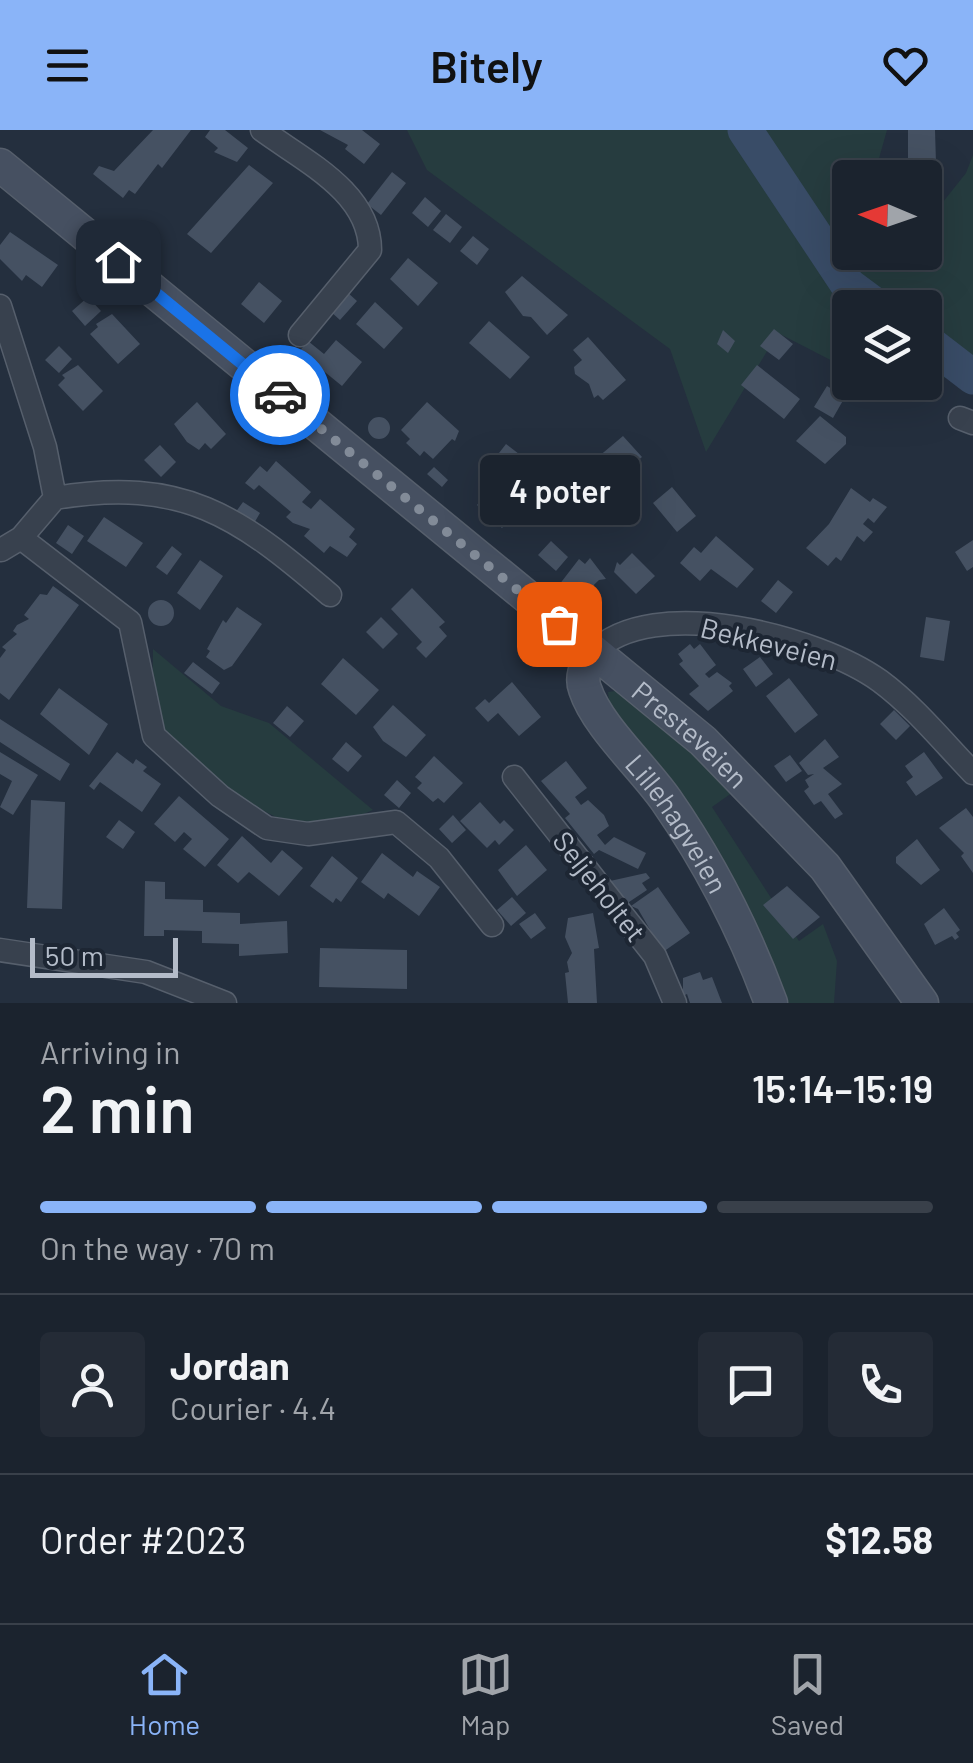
<!DOCTYPE html>
<meta charset="utf-8">
<style>
body{margin:0;font-family:Barlow,sans-serif;background:#242b36;color:#f1f3f6;height:100vh;display:flex;flex-direction:column;font-size:38px;white-space:nowrap}
*{box-sizing:border-box;margin:0}
p{font-size:32px;color:#a0a4aa}
.icon{flex:none;width:55px;height:55px;fill:none;stroke:currentColor;stroke-width:2;stroke-linecap:round;stroke-linejoin:round}
.map{position:relative;height:873px;overflow:hidden}
.panel{display:flex;flex-direction:column;background:#1b232e;flex:1}
.panel>*{flex:none}
.needle{width:65px;rotate:272deg}
.tools{position:absolute;left:832px;top:30px;display:grid;gap:20px}
.tools a{display:grid;place-items:center;width:110px;height:110px;border-radius:10px;background:#1b232e;box-shadow:0 10px 40px #0002,0 0 0 2px #39404a;font-size:50px}
.scale{position:absolute;left:30px;bottom:25px;width:148px;box-sizing:border-box;padding-left:10px;border:5px solid #b4bcc9;border-top:0;font-size:28px;line-height:35px;white-space:nowrap;color:#b4bcc9;-webkit-text-stroke:8px #1d2633;paint-order:stroke}
.pin{position:absolute;display:grid;place-items:center;width:85px;height:85px;color:#fff;margin:-42px;border-radius:20px;box-shadow:0 5px 15px #0006}
.courier{position:absolute;display:grid;place-items:center;width:100px;height:100px;margin:-50px;border:8px solid #1a73e8;border-radius:50%;background:#fff;color:#222;box-shadow:0 2px 12px #0007}
.bubble{position:absolute;height:70px;border-radius:10px;background:#1b232e;box-shadow:0 10px 40px #0002,0 0 0 2px #39404a;font-size:32px;font-weight:600;line-height:70px;text-align:center}
.overview em{font-style:normal;font-weight:600}
.overview div{display:flex;flex-direction:column-reverse}
.overview{display:flex;align-items:center;justify-content:space-between;height:170px;padding:0 40px}
h1{font-size:65px;font-weight:600;line-height:75px}
.bar{display:grid;grid-template-columns:repeat(4,1fr);gap:15px 10px;align-content:center;height:120px;padding:0 40px}
.bar i{height:12px;border-radius:8px;background:#39404a}
.bar .current{background:#8ab4f8}
.bar p{grid-column:span 4}
.line{display:flex;align-items:center;gap:25px;padding:0 40px;border-top:2px solid #39404a}
.line div{flex:1}
.round{display:grid;place-items:center;flex:none;width:105px;height:105px;border-radius:10px;background:#242b36}
header{display:flex;justify-content:space-between;align-items:center;height:130px;padding:0 40px;background:#8ab4f8;color:#111;font-size:45px;font-weight:600}
.dock{display:flex;justify-content:space-around;align-items:center;height:140px;border-top:2px solid #39404a;background:#1b232e;font-size:28px;color:#a0a4aa}
.dock a{display:grid;justify-items:center;gap:5px}
.dock .current{color:#8ab4f8}
.map>svg:first-child{display:block}
.green{fill:#263c3f}
.lines{fill:none;stroke-linecap:round;stroke-linejoin:round}
.river{stroke:#394c67;stroke-width:35}
.building{fill:#455162}
.street-casing{stroke:#565f6c;stroke-width:25}
.secondary-casing{stroke:#565f6c;stroke-width:35}
.street{stroke:#38414e;stroke-width:22}
.secondary{stroke:#465061;stroke-width:32}
.done{stroke:#828b98;stroke-width:10;stroke-dasharray:0 18}
.route{stroke:#1a73e8;stroke-width:12}
.labels{text-anchor:middle;dominant-baseline:central;stroke-width:8;stroke-linejoin:round;paint-order:stroke}
.street-label{font-size:28px;fill:#b4bcc9;stroke:#1d2633}
</style>
<header><svg class="icon" aria-label="menu" viewBox="0 0 24 24"><path d="M4 6h16M4 12h16M4 18h16"/></svg>Bitely<svg class="icon" aria-label="heart" viewBox="0 0 24 24"><path d="M12 20l-8-8c-3-5 5-10 8-4 3-6 11-1 8 4z"/></svg></header>
<div class="map">
<svg width="973" height="873" viewBox="0 0 973 873">
<rect width="100%" height="100%" fill="#242f3e"/>
<path class="green" d="M 407,0 L 887,0 L 878,32 L 898,47 L 850,48 L 850,122 L 925,122 L 925,67 L 939,77 L 966,43 L 973,25 L 973,249 L 925,247 L 925,178 L 850,178 L 850,240 L 778,203 L 706,322 L 670,219 L 427,40 Z
M 153,519 L 221,576 L 269,593 L 373,680 C 352,689 330,698 306,696 C 268,693 186,634 165,603 C 149,580 153,546 153,519 Z
M 623,560 L 736,660 L 712,677 L 799,811 L 823,794 L 837,831 L 834,873 L 783,873 L 711,711 L 669,646 L 609,574 L 608,562 Z"/>
<g class="lines">
<path class="river" d="M 745,0 L 848,155 L 879,178
M 925,210 L 973,247"/>
</g>
<path class="building" d="M 153,0 L 191,0 L 162,38 L 158,34 L 135,64 L 129,60 L 123,68 L 93,44 L 99,36 L 114,41 Z
M 210,0 L 225,0 L 248,18 L 237,32 L 214,22 L 218,18 L 205,7 Z
M 320,0 L 362,0 L 380,14 L 364,34 L 345,19 L 348,15 Z
M 908,0 L 935,0 L 936,33 L 908,34 Z
M 249,35 L 273,53 L 211,123 L 187,104 Z
M 392,42 L 406,53 L 381,85 L 367,74 Z
M 425,67 L 441,81 L 428,97 L 412,83 Z
M 446,84 L 462,97 L 450,113 L 433,100 Z
M 10,102 L 58,135 L 42,157 L 26,145 L 22,151 L 0,129 L 0,115 Z
M 473,106 L 489,119 L 477,135 L 460,121 Z
M 408,128 L 438,153 L 418,176 L 390,149 Z
M 522,146 L 568,185 L 547,205 L 531,187 L 523,186 L 505,162 Z
M 259,152 L 282,171 L 264,193 L 241,174 Z
M 347,162 L 357,171 L 340,190 L 330,181 Z
M 88,167 L 101,181 L 85,196 L 72,181 Z
M 375,172 L 403,198 L 384,219 L 356,194 Z
M 112,184 L 140,214 L 118,234 L 90,204 L 98,197 L 96,194 Z
M 489,191 L 530,227 L 510,249 L 469,213 Z
M 774,199 L 793,214 L 779,230 L 760,216 Z
M 723,200 L 735,211 L 728,223 L 717,214 Z
M 588,207 L 626,250 L 603,270 L 598,265 L 594,268 L 589,254 L 575,244 L 574,237 L 582,230 L 573,220 Z
M 336,210 L 362,232 L 342,256 L 315,234 L 308,244 L 291,231 L 308,211 L 324,224 Z
M 59,216 L 72,229 L 59,243 L 45,230 Z
M 78,235 L 103,261 L 83,281 L 58,255 L 65,248 L 62,245 Z
M 757,235 L 800,269 L 784,289 L 741,255 Z
M 827,256 L 845,267 L 833,288 L 814,277 Z
M 197,272 L 226,304 L 211,319 L 205,313 L 199,320 L 187,312 L 174,294 Z
M 427,272 L 459,301 L 455,311 L 452,309 L 433,329 L 424,321 L 420,326 L 406,313 L 410,309 L 401,300 Z
M 820,286 L 846,307 L 846,314 L 825,334 L 796,311 Z
M368 298a11 11 0 1 1 22 0a11 11 0 1 1-22 0Z
M 623,306 L 642,327 L 619,346 L 625,353 L 610,366 L 585,338 Z
M 506,314 L 519,324 L 511,333 L 499,323 Z
M 160,315 L 176,332 L 161,347 L 144,330 Z
M 276,331 L 311,362 L 302,372 L 307,376 L 311,379 L 320,369 L 355,399 L 349,407 L 357,414 L 347,427 L 330,416 L 324,423 L 304,406 L 310,399 L 293,393 L 286,387 L 291,382 L 259,355 L 254,360 L 245,353 L 260,336 L 267,342 Z
M 434,337 L 448,350 L 442,357 L 427,344 Z
M 672,357 L 696,386 L 677,402 L 653,373 Z
M 493,358 L 500,364 L 504,360 L 524,375 L 502,398 L 477,375 Z
M 851,358 L 870,372 L 873,368 L 887,377 L 874,393 L 868,388 L 863,394 L 873,402 L 864,412 L 857,406 L 841,431 L 836,427 L 828,436 L 806,418 L 829,394 Z
M 243,372 L 260,383 L 253,395 L 235,383 Z
M 104,387 L 143,413 L 126,437 L 87,411 Z
M 68,395 L 84,406 L 72,424 L 56,413 Z
M 716,406 L 754,439 L 737,458 L 711,439 L 700,451 L 680,433 L 694,417 L 701,423 Z
M 973,410 L 973,437 L 967,441 L 955,422 Z
M 551,411 L 568,427 L 556,441 L 538,425 Z
M 172,416 L 182,424 L 167,445 L 156,437 Z
M 632,423 L 655,446 L 636,464 L 614,442 L 617,432 L 620,435 Z
M 590,428 L 606,449 L 599,450 L 577,471 L 559,455 L 579,429 L 585,434 Z
M 200,430 L 223,446 L 200,480 L 177,463 Z
M 778,450 L 793,462 L 776,483 L 761,471 Z
M 53,456 L 79,475 L 9,570 L 0,563 L 0,528 L 6,520 L 2,517 L 17,504 L 13,501 L 17,495 L 29,489 L 24,485 L 40,464 L 47,465 Z
M 412,458 L 445,492 L 439,497 L 447,506 L 426,528 L 416,518 L 422,512 L 391,479 Z
M148 483a13 13 0 1 1 26 0a13 13 0 1 1-26 0Z
M 237,477 L 262,494 L 232,536 L 224,540 L 206,527 L 210,521 L 207,519 L 223,490 L 226,493 Z
M 381,487 L 398,504 L 383,519 L 366,502 Z
M 926,487 L 950,491 L 944,531 L 920,527 Z
M 690,514 L 694,519 L 700,514 L 716,535 L 705,544 L 709,548 L 717,542 L 732,553 L 729,556 L 733,561 L 708,581 L 689,564 L 699,556 L 679,534 L 683,531 L 678,524 Z
M 760,527 L 773,544 L 756,557 L 743,539 Z
M 343,528 L 379,560 L 356,585 L 321,554 Z
M 193,532 L 220,553 L 212,564 L 184,543 Z
M 789,548 L 818,585 L 795,603 L 766,566 Z
M 512,552 L 541,587 L 519,606 L 498,583 L 488,592 L 475,578 L 485,569 L 489,573 Z
M 59,558 L 108,594 L 89,625 L 40,584 Z
M 393,575 L 426,605 L 406,627 L 383,611 L 373,597 Z
M 287,576 L 304,591 L 290,607 L 273,593 Z
M 894,580 L 910,596 L 896,610 L 880,594 Z
M 0,589 L 70,634 L 60,651 L 0,612 Z
M 825,609 L 839,627 L 823,638 L 842,654 L 828,664 L 843,684 L 835,689 L 821,671 L 814,675 L 804,661 L 809,657 L 805,650 L 814,644 L 808,645 L 799,633 Z
M 346,612 L 362,626 L 348,642 L 332,629 Z
M 0,622 L 38,645 L 13,685 L 0,677 L 12,651 L 0,644 Z
M 117,622 L 133,634 L 136,629 L 147,637 L 143,641 L 161,654 L 142,682 L 100,652 L 94,660 L 89,656 Z
M 924,622 L 943,648 L 916,666 L 906,652 L 913,647 L 905,636 Z
M 790,625 L 802,641 L 786,652 L 774,636 Z
M 434,626 L 463,653 L 444,673 L 438,668 L 433,672 L 417,658 L 422,653 L 415,647 Z
M 566,631 L 587,658 L 575,667 L 581,675 L 588,670 L 604,685 L 609,696 L 597,705 L 605,715 L 614,707 L 646,723 L 638,739 L 599,720 L 594,724 L 565,688 L 570,684 L 541,651 Z
M 397,650 L 411,663 L 399,678 L 384,665 Z
M 179,666 L 229,709 L 205,737 L 183,719 L 192,709 L 184,702 L 175,712 L 154,694 Z
M 31,670 L 65,672 L 62,779 L 27,778 Z
M 480,672 L 500,694 L 504,690 L 514,700 L 499,715 L 495,710 L 487,718 L 460,691 Z
M 966,678 L 973,687 L 973,743 L 961,726 L 964,723 L 939,698 Z
M 453,685 L 466,700 L 452,713 L 439,699 Z
M 119,690 L 135,702 L 123,719 L 106,707 Z
M 242,706 L 271,733 L 282,720 L 303,738 L 279,766 L 249,742 L 238,753 L 217,735 Z
M 917,709 L 940,740 L 921,755 L 896,733 L 896,727 Z
M 526,715 L 547,740 L 517,766 L 498,740 Z
M 382,723 L 413,747 L 417,741 L 440,757 L 419,786 L 388,763 L 384,769 L 361,752 Z
M 332,726 L 358,748 L 341,772 L 336,768 L 333,773 L 310,756 Z
M 646,743 L 650,748 L 642,753 L 647,760 L 626,774 L 610,751 Z
M 145,751 L 165,752 L 165,769 L 203,770 L 203,782 L 240,783 L 240,794 L 287,791 L 288,823 L 239,826 L 239,814 L 202,813 L 202,801 L 164,800 L 164,806 L 144,806 Z
M 787,756 L 820,787 L 793,809 L 763,775 Z
M 658,757 L 690,803 L 663,822 L 638,779 L 631,776 Z
M 512,767 L 526,783 L 511,796 L 497,780 Z
M 944,778 L 960,800 L 956,803 L 959,807 L 955,810 L 952,806 L 935,815 L 924,794 Z
M 535,783 L 546,798 L 531,809 L 519,794 Z
M 593,783 L 599,818 L 594,819 L 597,873 L 568,873 L 565,843 L 569,842 L 567,832 L 572,823 L 565,807 L 568,788 Z
M 320,818 L 407,820 L 407,859 L 319,857 Z
M 700,842 L 703,850 L 712,847 L 722,873 L 690,873 L 687,864 L 683,866 L 683,848 Z"/>
<g class="lines">
<defs>
<path id="street" d="M 262,0 C 304,31 370,62 370,120 L 300,205
M 0,176 L 45,317 L 55,368 L 21,408 L 1,420
M 960,288 L 973,293
M 55,368 C 183,347 237,385 330,465
M 21,408 L 130,492 L 154,606 L 220,666 L 267,698 L 308,704 L 396,692 L 439,728 L 492,795
M 593,523 C 652,462 819,507 880,551 C 915,577 943,612 973,643
M 514,647 L 655,826 L 675,873
M 0,820 L 146,842 L 225,873"/>
<g id="secondary">
<path id="s1" d="M 0,35 L 703,611 L 825,737 L 922,873"/>
<path id="s2" d="M 593,523 C 587,535 580,546 585,559 C 597,596 643,637 666,670 C 709,732 745,802 771,873"/>
</g>
</defs>
<use href="#street" class="street-casing"/>
<use href="#secondary" class="secondary-casing"/>
<use href="#street" class="street"/>
<use href="#secondary" class="secondary"/>
</g>
<g class="lines">
<path class="done" d="M 280,265 L 559,494"/>
<path class="route" d="M 118,132 L 280,265"/>
</g>
<g class="labels">
<g class="street-label">
<text transform="translate(769 513) rotate(14)">Bekkeveien</text>
<text stroke="none"><textPath href="#s1" startOffset="895">Presteveien</textPath></text>
<text stroke="none"><textPath href="#s2" startOffset="202">Lillehagveien</textPath></text>
<text transform="translate(600 756) rotate(52)">Seljeholtet</text>
</g>
</g>
</svg>
<div class="tools">
<a><svg class="needle" viewBox="-14 -14 28 28"><path d="M0-13l5 13h-10z" fill="#e53935"/><path d="M0 13l5-13h-10z" fill="#a0a4aa"/></svg></a>
<a><svg class="icon" aria-label="layers" viewBox="0 0 24 24"><path d="M12 4l9 5-9 5-9-5zM3 14l9 5 9-5"/></svg></a>
</div>
<div class="scale">50 m</div>
<div class="pin" style="left:559px;top:494px;background:#ea580c"><svg class="icon" aria-label="bag" viewBox="0 0 24 24"><path d="M5 8h14l-1 12H6zM9 8a3 3 0 0 1 6 0"/></svg></div>
<div class="pin" style="left:118px;top:132px;background:#1f2937"><svg class="icon" aria-label="home" viewBox="0 0 24 24"><path d="M3 11l9-7 9 7M6 9v11h12V9"/></svg></div>
<div class="courier" style="left:280px;top:265px"><svg class="icon" aria-label="car" viewBox="0 0 24 24"><path d="M5 17H2v-5l4-1 3-4h7l3 4 3 1v5h-3M9 17h6M6 11h13"/><circle cx="7" cy="17" r="2"/><circle cx="17" cy="17" r="2"/></svg></div>
<div class="bubble" style="left:480px;top:325px;width:160px">4 poter</div>
</div>
<section class="panel">
<div class="overview"><div><h1>2 min</h1><p>Arriving in</p></div><em>15:14–15:19</em></div>
<div class="bar"><i class="current"></i><i class="current"></i><i class="current"></i><i></i><p>On the way · 70 m</p></div>
<div class="line" style="height:180px"><a class="round"><svg class="icon" aria-label="person" viewBox="0 0 24 24"><circle cx="12" cy="8" r="4"/><path d="M4 21q1-7 8-7t8 7"/></svg></a><div><b>Jordan</b><p>Courier · 4.4</p></div><a class="round"><svg class="icon" aria-label="chat" viewBox="0 0 24 24"><path d="M4 5h16v11H9l-5 4z"/></svg></a><a class="round"><svg class="icon" aria-label="phone" viewBox="0 0 24 24"><path d="M5 4h4l2 5-3 2q2 4 5 5l2-3 5 2v4C11 20 4 13 5 4z"/></svg></a></div>
<div class="line" style="height:130px"><div>Order #2023</div><b>$12.58</b></div>
</section>
<nav class="dock">
<a class="current"><svg class="icon" aria-label="home" viewBox="0 0 24 24"><path d="M3 11l9-7 9 7M6 9v11h12V9"/></svg>Home</a>
<a><svg class="icon" aria-label="map" viewBox="0 0 24 24"><path d="M3 6l6-2 6 2 6-2v14l-6 2-6-2-6 2zM9 4v14M15 6v14"/></svg>Map</a>
<a><svg class="icon" aria-label="saved" viewBox="0 0 24 24"><path d="M7 4h10v16l-5-4-5 4z"/></svg>Saved</a>
</nav>
